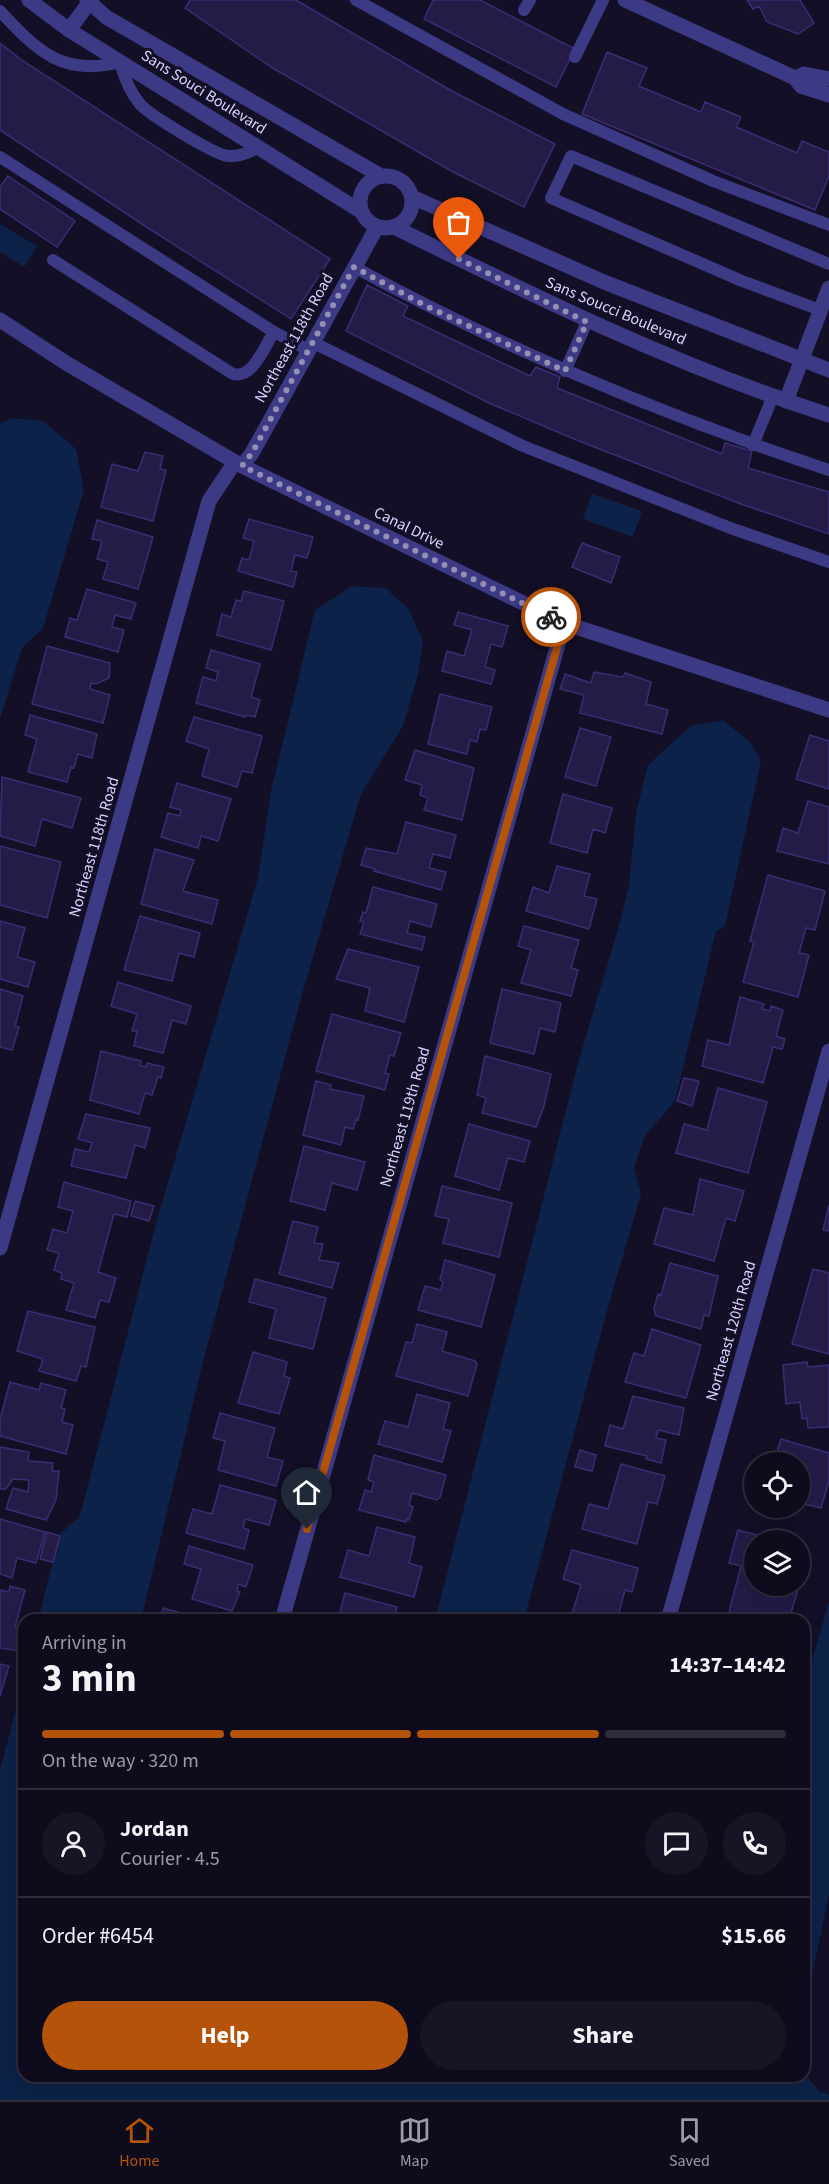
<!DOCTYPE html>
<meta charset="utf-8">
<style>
body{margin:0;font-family:"Source Sans 3",sans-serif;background:#171425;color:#f1f3f6;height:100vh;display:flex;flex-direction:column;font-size:22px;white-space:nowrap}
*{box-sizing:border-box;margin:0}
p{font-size:20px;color:#9b9ba3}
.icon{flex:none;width:33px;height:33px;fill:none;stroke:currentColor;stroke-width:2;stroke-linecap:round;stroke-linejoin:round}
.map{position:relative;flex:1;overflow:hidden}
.sheet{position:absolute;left:18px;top:1614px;width:792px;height:468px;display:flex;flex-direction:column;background:#0e0b1c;border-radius:18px;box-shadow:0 6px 24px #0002,0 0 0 2px #2e2b3b}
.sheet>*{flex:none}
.controls{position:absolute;left:744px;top:1452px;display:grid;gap:12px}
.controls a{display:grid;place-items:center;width:66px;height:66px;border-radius:50%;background:#0e0b1c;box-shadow:0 6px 24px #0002,0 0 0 2px #2e2b3b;font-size:30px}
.pin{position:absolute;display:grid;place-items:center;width:51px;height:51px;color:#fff;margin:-62px -26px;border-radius:50% 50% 50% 0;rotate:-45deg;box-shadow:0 0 6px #0007}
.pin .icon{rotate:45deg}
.courier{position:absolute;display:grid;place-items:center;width:60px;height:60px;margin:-30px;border:4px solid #b45309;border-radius:50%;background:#fff;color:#222;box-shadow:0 2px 8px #0007}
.head em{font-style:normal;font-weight:700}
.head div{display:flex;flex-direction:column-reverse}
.head{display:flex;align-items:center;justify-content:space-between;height:102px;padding:0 24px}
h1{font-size:39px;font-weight:700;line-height:45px}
.bar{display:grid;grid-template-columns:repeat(4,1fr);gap:9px 6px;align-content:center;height:72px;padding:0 24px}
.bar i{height:8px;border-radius:4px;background:#2e2b3b}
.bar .selected{background:#b45309}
.bar p{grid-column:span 4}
.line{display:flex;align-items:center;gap:15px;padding:0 24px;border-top:2px solid #2e2b3b}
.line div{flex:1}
.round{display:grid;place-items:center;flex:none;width:63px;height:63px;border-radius:32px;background:#171425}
.cta{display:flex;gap:12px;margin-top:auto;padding:12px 24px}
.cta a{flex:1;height:69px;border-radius:36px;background:#b45309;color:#fff;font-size:24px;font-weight:700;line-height:69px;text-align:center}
.cta a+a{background:#171425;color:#f1f3f6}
.menu{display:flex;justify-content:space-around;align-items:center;height:84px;border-top:2px solid #2e2b3b;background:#0e0b1c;font-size:16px;color:#9b9ba3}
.menu a{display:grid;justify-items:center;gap:3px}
.menu .selected{color:#b45309}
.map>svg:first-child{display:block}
.water{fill:#0c2248}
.building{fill:#241b47;stroke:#3b2d73;stroke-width:1.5}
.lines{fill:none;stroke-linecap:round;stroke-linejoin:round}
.service{stroke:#3d3a85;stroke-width:12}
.minor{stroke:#3d3a85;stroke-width:15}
.tertiary{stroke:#3d3a85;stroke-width:15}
.done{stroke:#948fb3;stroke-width:6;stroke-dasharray:0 10.8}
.route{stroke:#b45309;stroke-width:8}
.labels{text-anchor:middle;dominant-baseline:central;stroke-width:6;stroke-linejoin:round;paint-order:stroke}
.street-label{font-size:16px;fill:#d9d4ff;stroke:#130f26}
</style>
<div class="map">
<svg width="829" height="2100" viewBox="0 0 829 2100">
<rect width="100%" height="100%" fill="#130f26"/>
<path class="water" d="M 0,224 L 37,246 L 24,267 L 0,252 Z
M 11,418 L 43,421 L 76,449 L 84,490 L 43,628 L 22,648 L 0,719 L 0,424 Z
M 592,494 L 642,511 L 633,537 L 583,519 Z
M 352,586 L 385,588 L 408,608 L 423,641 L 418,674 L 403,726 L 361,794 L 303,991 L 203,1362 L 141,1620 L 38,1620 L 60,1534 L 80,1516 L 157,1220 L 258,878 L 271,791 L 315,610 Z
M 723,720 L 749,741 L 761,761 L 725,926 L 716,931 L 675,1101 L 645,1136 L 634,1168 L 641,1194 L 608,1307 L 524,1620 L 435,1620 L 580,1056 L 618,929 L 629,885 L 636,813 L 648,765 L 691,726 Z
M 829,1601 L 829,1894 L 804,2015 L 804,1688 Z
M 24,1678 L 24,2076 L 804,2076 L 804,2073 L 819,2091 L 829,2095 L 829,2100 L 0,2100 L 0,1770 Z"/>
<path class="building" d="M 190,0 L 296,0 L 450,90 L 555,144 L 524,207 L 453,172 L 271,67 L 185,8 Z
M 433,0 L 480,0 L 575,49 L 556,87 L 424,19 Z
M 747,0 L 800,0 L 814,23 L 798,34 L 767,22 L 759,6 L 753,9 Z
M 0,43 L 23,61 L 330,259 L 291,319 L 148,228 L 0,130 Z
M 607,52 L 647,68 L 639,86 L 701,112 L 705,102 L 741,117 L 736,127 L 797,153 L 802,141 L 829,152 L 829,176 L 815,210 L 582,114 Z
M 8,176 L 75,221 L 57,247 L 0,209 L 0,187 Z
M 367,285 L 408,306 L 403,316 L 530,376 L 536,367 L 560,377 L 557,388 L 722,454 L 725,443 L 752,451 L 748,468 L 829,492 L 829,534 L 741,504 L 579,441 L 489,403 L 346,331 Z
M 145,452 L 163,456 L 160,469 L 166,470 L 153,521 L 101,507 L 112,464 L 138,471 Z
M 249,519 L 313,537 L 307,558 L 295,555 L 291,571 L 297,572 L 293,587 L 238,571 L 242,558 L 249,560 L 254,541 L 243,538 Z
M 97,520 L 153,537 L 138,589 L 103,579 L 108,562 L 97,559 L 102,541 L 92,539 Z
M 582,543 L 620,557 L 611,583 L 572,567 Z
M 87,589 L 136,603 L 131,619 L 115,615 L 112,627 L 124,630 L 118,652 L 65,637 L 70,618 L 77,620 Z
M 244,591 L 284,601 L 271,650 L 217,635 L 222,614 L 231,617 L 236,600 L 241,601 Z
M 458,612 L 508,626 L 502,647 L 491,644 L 485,667 L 495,670 L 491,684 L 442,671 L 447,651 L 464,656 L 472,630 L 454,625 Z
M 47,646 L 110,663 L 109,678 L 96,684 L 91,683 L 90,689 L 110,695 L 103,723 L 32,704 Z
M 211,650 L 260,664 L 251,697 L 260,700 L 255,717 L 246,715 L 245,717 L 196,703 L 203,677 L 216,681 L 218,672 L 206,668 Z
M 594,672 L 623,677 L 625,673 L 651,682 L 646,704 L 668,710 L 662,734 L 580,713 L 584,695 L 560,689 L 565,674 L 591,683 Z
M 440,694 L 492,707 L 486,730 L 480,729 L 477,742 L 470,740 L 467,754 L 428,744 Z
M 30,715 L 97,734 L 92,758 L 78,754 L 74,768 L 71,767 L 67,782 L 28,772 L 37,739 L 25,735 Z
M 194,717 L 262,736 L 252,773 L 242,771 L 237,787 L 202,776 L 209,749 L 186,741 Z
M 580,728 L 611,737 L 596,786 L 565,777 Z
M 810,735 L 829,741 L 829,789 L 796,779 Z
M 415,750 L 474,768 L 462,820 L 424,810 L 428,798 L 420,795 L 422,785 L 405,780 Z
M 2,777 L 81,798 L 72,828 L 42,819 L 35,846 L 0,836 Z
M 177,783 L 231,799 L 218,841 L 201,836 L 198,848 L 161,837 L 168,813 L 180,816 L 181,810 L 170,807 Z
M 563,794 L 612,808 L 605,833 L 593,829 L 587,853 L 550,843 Z
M 808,801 L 829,807 L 829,864 L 777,851 L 783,828 L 798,833 Z
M 406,822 L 456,835 L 450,858 L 433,854 L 429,868 L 446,872 L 441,890 L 374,871 L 375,869 L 361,865 L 366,848 L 397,854 Z
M 0,846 L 61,862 L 47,918 L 0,905 Z
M 155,849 L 194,860 L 183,891 L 218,900 L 212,924 L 141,904 Z
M 557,866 L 590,874 L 584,896 L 597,899 L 589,929 L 526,911 L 533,887 L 549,893 Z
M 768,875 L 825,891 L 815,930 L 806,928 L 799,953 L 809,955 L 798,997 L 743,982 L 754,942 L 750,941 Z
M 373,887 L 437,904 L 431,927 L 410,921 L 407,933 L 425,937 L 422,950 L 360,934 L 364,922 L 360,921 L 363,912 L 366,913 Z
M 140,916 L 200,933 L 194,957 L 179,953 L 172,981 L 124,970 Z
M 0,921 L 25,928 L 17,957 L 35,962 L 28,987 L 0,979 Z
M 524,926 L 579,940 L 571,968 L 578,970 L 571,996 L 521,983 L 531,950 L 518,946 Z
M 348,949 L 419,967 L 404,1022 L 365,1011 L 370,988 L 336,979 Z
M 118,982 L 191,1006 L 186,1024 L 172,1020 L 163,1053 L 134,1046 L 137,1031 L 132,1031 L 137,1014 L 111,1006 Z
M 0,989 L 23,996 L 15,1026 L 19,1027 L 12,1050 L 0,1047 Z
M 502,989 L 561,1003 L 555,1032 L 540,1028 L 534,1054 L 490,1043 Z
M 740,997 L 764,1004 L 762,1009 L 770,1011 L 771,1006 L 783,1010 L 776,1036 L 785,1039 L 782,1049 L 773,1047 L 763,1083 L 702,1066 L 708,1040 L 729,1045 Z
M 332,1014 L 401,1033 L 394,1056 L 390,1055 L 385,1073 L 389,1074 L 385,1090 L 316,1071 Z
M 101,1051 L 141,1061 L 140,1066 L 146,1067 L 147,1063 L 164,1067 L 161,1078 L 158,1077 L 152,1095 L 145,1093 L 139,1114 L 90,1100 Z
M 485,1056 L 551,1074 L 544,1106 L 536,1127 L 482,1113 L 486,1098 L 477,1095 Z
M 684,1078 L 699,1081 L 692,1106 L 677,1101 Z
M 316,1081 L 331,1085 L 330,1089 L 364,1096 L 358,1120 L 356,1119 L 353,1129 L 345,1127 L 341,1145 L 303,1135 Z
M 718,1088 L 767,1102 L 748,1173 L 676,1153 L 684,1124 L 707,1130 Z
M 86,1114 L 150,1128 L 145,1148 L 135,1145 L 126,1178 L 71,1166 L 75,1149 L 89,1152 L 92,1143 L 78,1139 Z
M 469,1124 L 530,1141 L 524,1162 L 508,1158 L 499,1190 L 455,1176 Z
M 304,1146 L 365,1162 L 357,1190 L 332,1183 L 325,1210 L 290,1201 Z
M 700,1179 L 744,1191 L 735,1221 L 726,1218 L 714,1261 L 654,1244 L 664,1208 L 693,1215 Z
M 64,1182 L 131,1201 L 127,1217 L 114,1214 L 98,1272 L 116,1278 L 109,1302 L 100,1300 L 95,1318 L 66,1310 L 74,1283 L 61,1279 L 62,1273 L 54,1270 L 59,1253 L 47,1250 L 53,1229 L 67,1233 L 73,1211 L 58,1207 Z
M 442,1186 L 512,1203 L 499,1257 L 443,1243 L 449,1219 L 435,1216 Z
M 135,1201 L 154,1206 L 149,1221 L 131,1216 Z
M 829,1205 L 829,1231 L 823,1230 Z
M 293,1221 L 318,1227 L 314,1243 L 323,1244 L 319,1260 L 339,1263 L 332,1288 L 279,1274 Z
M 445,1260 L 495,1275 L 481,1327 L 418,1310 L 425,1286 L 441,1290 L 443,1282 L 440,1280 Z
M 670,1263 L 718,1276 L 709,1316 L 704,1315 L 701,1329 L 656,1316 L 654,1309 L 658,1294 L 661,1295 Z
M 813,1269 L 829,1273 L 829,1354 L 792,1344 Z
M 255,1279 L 326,1298 L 313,1349 L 269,1338 L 276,1309 L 249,1302 Z
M 28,1311 L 95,1327 L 86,1367 L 81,1366 L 76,1381 L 39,1371 L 43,1359 L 17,1351 Z
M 417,1324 L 447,1332 L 442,1351 L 475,1361 L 477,1364 L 468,1396 L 396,1376 L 406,1342 L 412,1343 Z
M 652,1329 L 701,1345 L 686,1398 L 625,1382 L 634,1353 L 644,1356 Z
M 253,1352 L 287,1362 L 284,1376 L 290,1378 L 279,1414 L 238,1403 Z
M 807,1362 L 808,1367 L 829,1365 L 829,1427 L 808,1428 L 807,1418 L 802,1419 L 800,1402 L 786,1404 L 783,1365 Z
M 10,1382 L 39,1390 L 41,1383 L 66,1390 L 61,1408 L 65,1409 L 62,1422 L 73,1425 L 66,1454 L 0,1436 L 0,1419 Z
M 417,1394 L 450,1403 L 443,1429 L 451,1431 L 442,1462 L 378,1444 L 385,1421 L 408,1427 Z
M 633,1396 L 684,1408 L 679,1435 L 658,1430 L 656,1438 L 666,1440 L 661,1463 L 646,1459 L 647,1456 L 605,1446 L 610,1425 L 623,1429 Z
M 220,1413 L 275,1428 L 267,1457 L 283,1461 L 276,1486 L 218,1470 L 225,1441 L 213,1438 Z
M 781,1439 L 829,1453 L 829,1481 L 821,1508 L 800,1503 L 800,1462 L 774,1462 Z
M 0,1447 L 29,1452 L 28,1461 L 53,1463 L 52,1471 L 59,1471 L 56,1500 L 46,1520 L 6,1509 L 13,1488 L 28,1492 L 29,1480 L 13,1479 L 6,1489 L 0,1489 Z
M 580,1450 L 596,1455 L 592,1471 L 575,1467 Z
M 374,1455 L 446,1475 L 440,1497 L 437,1500 L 412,1493 L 409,1505 L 413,1507 L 409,1520 L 407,1519 L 406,1522 L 359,1510 L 365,1490 L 371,1492 L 374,1482 L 368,1480 Z
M 621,1464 L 665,1476 L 657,1504 L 648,1502 L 637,1544 L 582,1529 L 589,1504 L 608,1509 Z
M 754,1475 L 754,1499 L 748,1498 Z
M 220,1485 L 276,1500 L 269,1525 L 245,1519 L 243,1528 L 249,1530 L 244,1549 L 186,1533 L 193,1509 L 212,1514 Z
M 0,1519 L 45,1532 L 36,1563 L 17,1558 L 12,1578 L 0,1574 Z
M 377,1527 L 415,1537 L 409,1563 L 422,1567 L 414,1597 L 340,1577 L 348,1550 L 369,1556 Z
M 738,1530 L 776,1540 L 754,1540 L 754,1586 L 799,1586 L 789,1620 L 727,1620 L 741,1566 L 729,1563 Z
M 47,1532 L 60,1536 L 53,1562 L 40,1559 Z
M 189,1546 L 253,1565 L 246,1587 L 238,1584 L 237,1591 L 240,1592 L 232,1611 L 192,1599 L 201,1569 L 184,1564 Z
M 572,1550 L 638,1568 L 632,1592 L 625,1590 L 617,1620 L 579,1620 L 580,1616 L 572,1614 L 581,1585 L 563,1579 Z
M 10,1586 L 25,1590 L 15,1627 L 24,1630 L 21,1651 L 0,1648 L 0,1590 L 9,1592 Z
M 345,1593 L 397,1607 L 394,1620 L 338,1620 Z
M 163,1608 L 207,1620 L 160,1620 Z
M 0,1664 L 9,1666 L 0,1696 Z"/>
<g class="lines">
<path class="service" d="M 356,0 L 563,114 L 713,181 L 829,225
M 524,10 L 530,0
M 0,11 C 37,51 63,77 120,62 C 124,77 129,91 140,104 C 148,114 215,155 228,156 C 240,157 248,152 259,148
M 575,57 L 603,0
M 0,157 L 274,332 L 310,351
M 53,260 L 233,374 C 253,379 264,347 274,332
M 354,267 C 505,349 665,416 829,470
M 820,310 L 742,281 L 551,198 L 571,156 L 829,264
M 314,343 L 523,446 L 733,529 L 829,562
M 565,371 L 587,322
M 753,445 L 773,396"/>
<path class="minor" d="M 625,0 L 795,78 L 801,86 L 829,95
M 69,30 L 91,0
M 795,78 L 804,74 L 829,79
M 0,320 L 66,363 L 242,466 L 564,623 L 829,710
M 786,401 L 829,288
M 242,466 L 252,453 L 377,227
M 0,1248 L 209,501 L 235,462
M 282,1620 L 564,623
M 668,1620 L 829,1051"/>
<path class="tertiary" d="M 29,0 L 69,30 L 362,212
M 87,0 L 106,17 L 381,176
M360 202a26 26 0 1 1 52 0a26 26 0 1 1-52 0Z
M 412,197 L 604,282 L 829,370
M 394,227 C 536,297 678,367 829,415"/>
</g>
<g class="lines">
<path class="done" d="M 459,259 L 587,322 L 565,371 L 426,306 L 354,267 L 252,453 L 242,466 L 551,617"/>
<path class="route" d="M 307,1529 L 564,623 L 551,617"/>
</g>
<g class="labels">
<g class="street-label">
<text transform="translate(204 92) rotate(32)">Sans Souci Boulevard</text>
<text transform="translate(616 311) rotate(23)">Sans Soucci Boulevard</text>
<text transform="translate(294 338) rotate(-61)">Northeast 118th Road</text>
<text transform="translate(409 528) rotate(26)">Canal Drive</text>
<text transform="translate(94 847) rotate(-74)">Northeast 118th Road</text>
<text transform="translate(405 1117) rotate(-74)">Northeast 119th Road</text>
<text transform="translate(731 1331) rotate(-74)">Northeast 120th Road</text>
</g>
</g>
</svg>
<div class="controls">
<a><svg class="icon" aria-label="locate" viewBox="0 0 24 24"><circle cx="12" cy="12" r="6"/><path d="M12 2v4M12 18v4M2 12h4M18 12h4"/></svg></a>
<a><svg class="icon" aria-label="layers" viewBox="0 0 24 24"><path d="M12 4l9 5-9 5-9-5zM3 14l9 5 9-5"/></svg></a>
</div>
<div class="pin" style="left:459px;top:259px;background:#ea580c"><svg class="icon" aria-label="bag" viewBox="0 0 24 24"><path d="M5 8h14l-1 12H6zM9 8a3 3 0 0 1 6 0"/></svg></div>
<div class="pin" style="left:307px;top:1529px;background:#1f2937"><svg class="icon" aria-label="home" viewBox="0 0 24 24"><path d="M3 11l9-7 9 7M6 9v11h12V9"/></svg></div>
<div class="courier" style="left:551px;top:617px"><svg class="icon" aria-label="bike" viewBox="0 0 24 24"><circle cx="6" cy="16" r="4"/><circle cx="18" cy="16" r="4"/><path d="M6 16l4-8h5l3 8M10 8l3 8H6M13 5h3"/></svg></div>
<section class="sheet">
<div class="head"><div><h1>3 min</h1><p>Arriving in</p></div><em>14:37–14:42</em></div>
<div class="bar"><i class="selected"></i><i class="selected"></i><i class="selected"></i><i></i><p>On the way · 320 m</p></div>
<div class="line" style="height:108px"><a class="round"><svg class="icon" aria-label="person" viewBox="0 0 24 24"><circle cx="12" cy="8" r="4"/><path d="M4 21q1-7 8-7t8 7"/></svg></a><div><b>Jordan</b><p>Courier · 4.5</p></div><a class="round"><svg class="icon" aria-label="chat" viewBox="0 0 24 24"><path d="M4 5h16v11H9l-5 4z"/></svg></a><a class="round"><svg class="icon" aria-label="phone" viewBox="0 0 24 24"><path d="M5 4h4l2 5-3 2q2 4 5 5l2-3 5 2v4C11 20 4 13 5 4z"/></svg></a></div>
<div class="line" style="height:78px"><div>Order #6454</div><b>$15.66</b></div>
<div class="cta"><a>Help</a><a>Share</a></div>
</section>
</div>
<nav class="menu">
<a class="selected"><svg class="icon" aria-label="home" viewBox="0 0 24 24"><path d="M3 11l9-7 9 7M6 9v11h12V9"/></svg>Home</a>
<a><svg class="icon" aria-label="map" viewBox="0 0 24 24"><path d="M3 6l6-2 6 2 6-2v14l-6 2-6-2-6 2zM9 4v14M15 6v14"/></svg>Map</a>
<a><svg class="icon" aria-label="saved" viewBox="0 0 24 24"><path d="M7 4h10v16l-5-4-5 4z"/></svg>Saved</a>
</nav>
